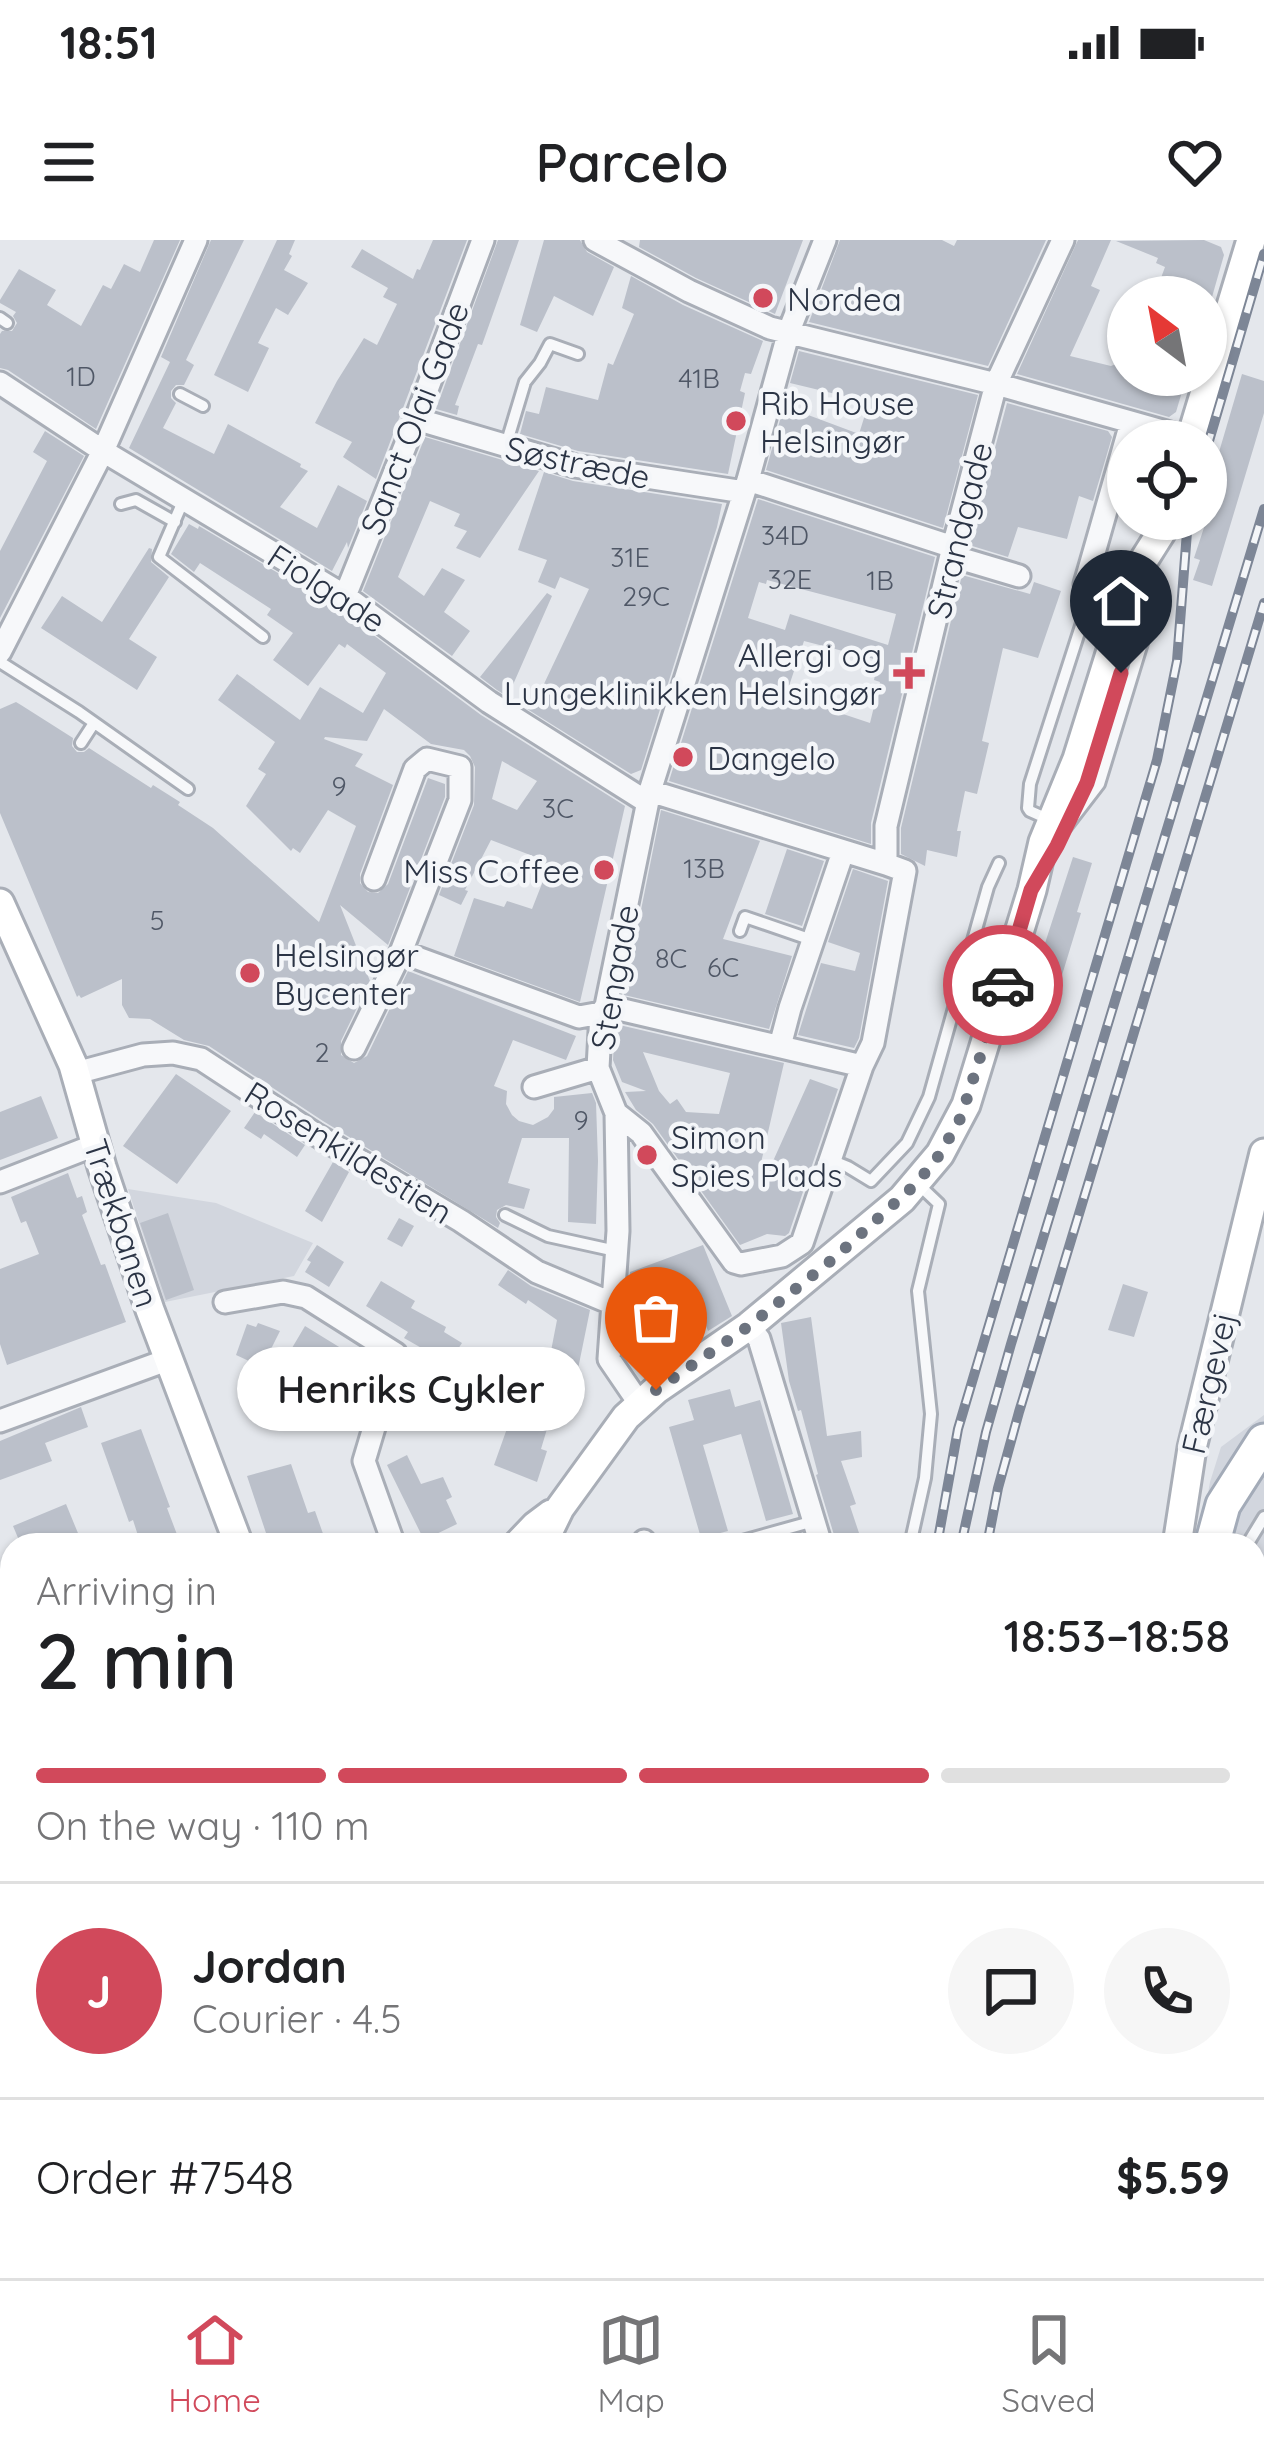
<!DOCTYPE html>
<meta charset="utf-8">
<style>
body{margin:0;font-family:Quicksand,sans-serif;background:#f6f6f6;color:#202124;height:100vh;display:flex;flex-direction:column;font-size:45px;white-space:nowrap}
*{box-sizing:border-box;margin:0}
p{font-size:39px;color:#757577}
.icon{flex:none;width:66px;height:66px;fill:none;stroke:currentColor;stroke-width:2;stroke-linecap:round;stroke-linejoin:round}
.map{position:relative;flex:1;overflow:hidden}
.panel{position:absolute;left:0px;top:1293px;width:1266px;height:747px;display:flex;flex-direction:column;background:#fff;border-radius:36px 36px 0 0;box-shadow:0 3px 9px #0004}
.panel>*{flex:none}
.needle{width:78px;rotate:328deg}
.tools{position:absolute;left:1107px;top:36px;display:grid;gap:24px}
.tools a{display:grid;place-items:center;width:120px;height:120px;border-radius:50%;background:#fff;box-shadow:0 3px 9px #0004;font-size:60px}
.pin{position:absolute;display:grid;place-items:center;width:102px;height:102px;color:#fff;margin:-123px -51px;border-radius:50% 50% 50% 0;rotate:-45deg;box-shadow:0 0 12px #0007}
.pin .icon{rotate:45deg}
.courier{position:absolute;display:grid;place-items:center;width:120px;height:120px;margin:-60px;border:9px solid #d1495b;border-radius:50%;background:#fff;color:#222;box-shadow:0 3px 15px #0007}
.bubble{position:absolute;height:84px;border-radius:42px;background:#fff;box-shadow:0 3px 9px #0004;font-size:39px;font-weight:600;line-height:84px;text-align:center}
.summary em{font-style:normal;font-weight:600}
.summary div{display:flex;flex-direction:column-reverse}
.summary{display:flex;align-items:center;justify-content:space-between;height:204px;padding:0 36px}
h1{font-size:78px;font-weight:600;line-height:90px}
.bar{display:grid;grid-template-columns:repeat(4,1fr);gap:18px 12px;align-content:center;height:144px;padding:0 36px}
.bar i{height:15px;border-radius:9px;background:#e0e0e0}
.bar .active{background:#d1495b}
.bar p{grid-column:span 4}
.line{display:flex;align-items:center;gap:30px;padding:0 36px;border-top:3px solid #e0e0e0}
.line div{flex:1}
.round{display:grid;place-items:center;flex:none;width:126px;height:126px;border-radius:63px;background:#f6f6f6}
.status{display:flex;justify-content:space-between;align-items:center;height:84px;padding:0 60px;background:#fff;direction:ltr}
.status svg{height:33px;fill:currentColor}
header{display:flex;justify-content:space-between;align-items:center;height:156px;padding:0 36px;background:#fff;font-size:54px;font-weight:600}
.dock{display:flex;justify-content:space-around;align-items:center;height:168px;border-top:3px solid #e0e0e0;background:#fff;font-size:33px;color:#757577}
.dock a{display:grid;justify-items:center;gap:6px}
.dock .active{color:#d1495b}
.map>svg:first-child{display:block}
.built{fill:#d2d6de}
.building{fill:#bbc0ca;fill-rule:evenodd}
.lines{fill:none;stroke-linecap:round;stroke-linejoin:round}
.lane-casing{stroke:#a9aeb7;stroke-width:16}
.street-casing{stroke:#a9aeb7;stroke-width:27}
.secondary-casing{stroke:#a9aeb7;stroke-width:33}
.primary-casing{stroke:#a3abb8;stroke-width:39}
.lane{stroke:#f7f8fa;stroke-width:10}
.street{stroke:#f7f8fa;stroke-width:21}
.secondary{stroke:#fff;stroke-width:27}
.primary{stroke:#fff;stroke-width:33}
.rail-casing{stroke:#7d8696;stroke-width:10}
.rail{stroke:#f4f6f9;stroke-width:6;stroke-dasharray:18;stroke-linecap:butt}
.done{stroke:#6c737f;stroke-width:12;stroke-dasharray:0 21.6}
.route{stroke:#d1495b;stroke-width:15}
.poi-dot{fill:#d1495b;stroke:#f4f6f9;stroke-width:4.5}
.labels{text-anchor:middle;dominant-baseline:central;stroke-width:9;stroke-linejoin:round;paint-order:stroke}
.number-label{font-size:27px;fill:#4f5766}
.poi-label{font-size:33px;fill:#2b3445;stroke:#f4f6f9;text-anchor:start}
.street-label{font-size:33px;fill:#2b3445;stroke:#f4f6f9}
</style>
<div class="status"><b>18:51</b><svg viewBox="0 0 49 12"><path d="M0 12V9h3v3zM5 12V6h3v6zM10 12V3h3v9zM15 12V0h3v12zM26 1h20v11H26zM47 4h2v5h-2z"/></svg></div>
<header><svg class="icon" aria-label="menu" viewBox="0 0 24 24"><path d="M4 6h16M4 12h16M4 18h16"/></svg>Parcelo<svg class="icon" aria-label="heart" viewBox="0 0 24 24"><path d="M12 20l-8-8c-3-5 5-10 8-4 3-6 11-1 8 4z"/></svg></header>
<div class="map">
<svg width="1264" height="2038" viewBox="0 0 1264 2038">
<rect width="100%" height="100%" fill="#e4e7ec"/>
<path class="built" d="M 128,949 L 216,963 L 313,1003 L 294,1036 L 165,1062 Z
M 1264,1175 L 1264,1997 L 1263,1997 L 1254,1992 L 1254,1305 L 1199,1305 L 1210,1242 L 1221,1207 Z"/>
<path class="building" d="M 154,0 L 180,0 L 96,189 L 8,130 L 0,128 L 0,94 L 2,91 L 12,91 L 17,83 L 13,76 L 16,72 L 0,63 L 0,60 L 19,29 L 56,50 L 47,65 L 81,86 L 103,45 L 111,49 L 124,24 L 140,32 Z
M 211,0 L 244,0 L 186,120 L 194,125 L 184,145 L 176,145 L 171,151 L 171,158 L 176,163 L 163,188 L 214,214 L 228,184 L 301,224 L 300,227 L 308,231 L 280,267 L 317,288 L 338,245 L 367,261 L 348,308 L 347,302 L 332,331 L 129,208 L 170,122 L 161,117 Z
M 277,0 L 295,0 L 289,14 L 292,16 L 284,30 L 308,43 L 288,75 L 276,68 L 258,103 L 269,108 L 248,152 L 214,135 Z
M 433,0 L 467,0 L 376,239 L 343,217 L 352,202 L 315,183 L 337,141 L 364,98 L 377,105 L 397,64 L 383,57 L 388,48 L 351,27 L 362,9 L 413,39 L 417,29 L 420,30 Z
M 498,0 L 519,0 L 482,105 L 478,104 L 455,165 L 459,166 L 457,175 L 436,169 Z
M 544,0 L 580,0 L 587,12 L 614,27 L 593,76 L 554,56 L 537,92 L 520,85 Z
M 640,0 L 803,0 L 775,74 L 696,38 L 639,7 Z
M 840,0 L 942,0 L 954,6 L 957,0 L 1046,0 L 988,126 L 809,82 Z
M 1078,0 L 1111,0 L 1091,46 L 1100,50 L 1070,116 L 1111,126 L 1128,119 L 1128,135 L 1187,135 L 1176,172 L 1169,177 L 1017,134 Z
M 1204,0 L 1221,7 L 1224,15 L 1212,57 L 1154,57 L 1165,27 L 1156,23 L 1158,18 L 1116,1 Z
M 631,36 L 683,65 L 763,101 L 751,134 L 745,133 L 740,151 L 745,153 L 728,234 L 578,211 L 520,194 L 526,171 L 539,174 L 546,147 L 598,160 L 608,123 L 613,125 L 634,74 L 622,68 Z
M 799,111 L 978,155 L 943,288 L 766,230 L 784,166 L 859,194 L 869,162 L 790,143 Z
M 1242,134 L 1264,141 L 1264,173 L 1212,346 L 1193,340 L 1200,320 L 1194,318 L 1217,248 L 1209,246 Z
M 1007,163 L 1108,191 L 1112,197 L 1093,261 L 1079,256 L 1067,299 L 1018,287 L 1008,317 L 969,305 Z
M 45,191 L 84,216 L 0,378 L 0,311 L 47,221 L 33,212 Z
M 425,197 L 539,231 L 480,318 L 456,308 L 467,291 L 454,286 L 460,274 L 430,261 L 398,337 L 424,356 L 442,328 L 465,340 L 444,372 L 470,391 L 452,416 L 363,351 Z
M 544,232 L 573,241 L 722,264 L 717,287 L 641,530 L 631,534 L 497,450 L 480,437 L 547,353 L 552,356 L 508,456 L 533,467 L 589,349 L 560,337 L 555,349 L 538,342 L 547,320 L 518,310 Z
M 758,259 L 935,317 L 871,583 L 871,604 L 669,541 ZM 767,340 L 896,374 L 888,405 L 790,374 L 785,390 L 748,378 L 759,342 L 766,344 ZM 804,401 L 878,420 L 874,440 L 880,442 L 870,483 L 786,455 Z
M 189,284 L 198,289 L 199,286 L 337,368 L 481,475 L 625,566 L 580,762 L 454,716 L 474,658 L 504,667 L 507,661 L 532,669 L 543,641 L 531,636 L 538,618 L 491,600 L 465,650 L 468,651 L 461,665 L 439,655 L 474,565 L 475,527 L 470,516 L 464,510 L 431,504 L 384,469 L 367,501 L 325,497 L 324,499 L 363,514 L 355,526 L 393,545 L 360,634 L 360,643 L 368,652 L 378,653 L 388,644 L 428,538 L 445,544 L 445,557 L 388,705 L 340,665 L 370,741 L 341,801 L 341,815 L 354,823 L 367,816 L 408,731 L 576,796 L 566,820 L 513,800 L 494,846 L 507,851 L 506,864 L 512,875 L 519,881 L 533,885 L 548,877 L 554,869 L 554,857 L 592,853 L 596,863 L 598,921 L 596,984 L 568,982 L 569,898 L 522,898 L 508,943 L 530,949 L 524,969 L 506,965 L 497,970 L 496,977 L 500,983 L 498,988 L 323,881 L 209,806 L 184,800 L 150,779 L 129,778 L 122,765 L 122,739 L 81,758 L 79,755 L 77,757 L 0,573 L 0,469 L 16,462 L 21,465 L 73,498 L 72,506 L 77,512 L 84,512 L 89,508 L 151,548 L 153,545 L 180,562 L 178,565 L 213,588 L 319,682 L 356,586 L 328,570 L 300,613 L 293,608 L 291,611 L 246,566 L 266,534 L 258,529 L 275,502 L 218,460 L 237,434 L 300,480 L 320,447 L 363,473 L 386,433 L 347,404 L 345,408 L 339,404 L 308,446 L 273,420 L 293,393 L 267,375 L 271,369 L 200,323 L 194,332 L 171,314 ZM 502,521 L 537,541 L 517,570 L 492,559 Z
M 149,308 L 152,309 L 151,322 L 169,337 L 129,399 L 157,417 L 137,450 L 41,388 L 62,356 L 102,382 Z
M 962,335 L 1030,354 L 1034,342 L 1061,351 L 1038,418 L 1003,408 L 982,501 L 989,503 L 977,554 L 965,551 L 957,591 L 961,591 L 957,617 L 927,610 L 925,626 L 901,614 L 901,588 Z
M 661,570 L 760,601 L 723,699 L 792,716 L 769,789 L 624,755 Z
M 787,609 L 824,621 L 802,686 L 765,674 Z
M 1073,617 L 1092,623 L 1077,672 L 1081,673 L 1059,745 L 1034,737 Z
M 853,629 L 888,641 L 859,798 L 854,808 L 798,795 L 821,723 L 855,731 L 860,713 L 828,702 Z
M 615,784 L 784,823 L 760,927 L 769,930 L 810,839 L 838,849 L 789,993 L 785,996 L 767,994 L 740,1005 L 653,884 L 636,870 L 625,852 L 646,851 L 622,842 L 613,820 ZM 643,812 L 730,833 L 719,874 L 686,872 L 677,859 L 670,864 L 659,851 Z
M 176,834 L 231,871 L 177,944 L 123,906 Z
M 41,856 L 58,898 L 0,920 L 0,872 Z
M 255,872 L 305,905 L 297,917 L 264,894 L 261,899 L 244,888 Z
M 333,922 L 349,932 L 322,982 L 305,971 Z
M 68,933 L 77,958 L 82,956 L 87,972 L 82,975 L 101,1025 L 105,1024 L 126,1082 L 7,1125 L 0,1104 L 0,1029 L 39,1014 L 26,981 L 21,983 L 11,957 Z
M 168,973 L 194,1050 L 166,1060 L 140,983 Z
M 399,978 L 414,986 L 402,1007 L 387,999 Z
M 317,1005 L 344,1022 L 329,1047 L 305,1032 L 311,1022 L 307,1020 Z
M 703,1005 L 732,1076 L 708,1091 L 689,1041 L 653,1054 L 655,1091 L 626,1095 L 630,1032 Z
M 508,1030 L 531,1046 L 590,1070 L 568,1178 L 565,1177 L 564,1182 L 550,1179 L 541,1209 L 547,1211 L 537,1242 L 494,1225 L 516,1163 L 504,1161 L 509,1119 L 543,1138 L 554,1119 L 550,1116 L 557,1080 L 528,1060 L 526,1064 L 498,1045 Z
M 381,1041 L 415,1061 L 411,1068 L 446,1087 L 444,1092 L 462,1103 L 458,1109 L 462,1111 L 453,1126 L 404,1098 L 408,1092 L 366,1066 Z
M 1123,1044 L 1148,1052 L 1134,1097 L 1108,1090 Z
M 811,1077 L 827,1196 L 861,1191 L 862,1217 L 841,1221 L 856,1264 L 850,1266 L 863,1305 L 837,1305 L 816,1235 L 818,1234 L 801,1170 L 798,1171 L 789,1141 L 781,1083 Z
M 258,1083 L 280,1091 L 262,1127 L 236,1115 L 247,1084 L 256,1087 Z
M 305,1086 L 370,1126 L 346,1166 L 336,1159 L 326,1174 L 305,1161 L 315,1145 L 312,1143 L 320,1129 L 292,1108 Z
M 440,1132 L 461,1145 L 457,1151 L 461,1153 L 442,1184 L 417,1169 Z
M 730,1149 L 735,1167 L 760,1160 L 793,1274 L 766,1281 L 741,1194 L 703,1205 L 728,1291 L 701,1298 L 669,1187 L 694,1180 L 688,1160 Z
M 81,1167 L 88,1187 L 45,1203 L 52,1221 L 0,1240 L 0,1201 Z
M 141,1189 L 170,1267 L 167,1268 L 181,1305 L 141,1305 L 133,1280 L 129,1282 L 101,1203 Z
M 407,1215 L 421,1244 L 443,1237 L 452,1257 L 446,1260 L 457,1284 L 424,1300 L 387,1225 Z
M 291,1224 L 308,1273 L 315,1271 L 327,1305 L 270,1305 L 247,1236 Z
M 66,1264 L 80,1298 L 64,1305 L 21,1305 L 13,1286 Z"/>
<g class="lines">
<defs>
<path id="lane" d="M 0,78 L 7,83
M 180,154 L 203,166
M 506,205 L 525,142 L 540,123 L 550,104 L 578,114
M 184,259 L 159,317 L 263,397
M 121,264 L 136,260 L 175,282
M 1101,348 L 1112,348 L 1144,359 L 1150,377 L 1099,544 L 1066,587 L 1030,571 L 1028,568 L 1030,544 L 1090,358 Z
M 0,422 L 79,472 L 188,549
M 81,503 L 94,483
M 740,691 L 745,677 L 812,700
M 973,703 L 1009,713
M 831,920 L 848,927 L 871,941 L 907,903 L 929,857 L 988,647 L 999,623
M 505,975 L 548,996 L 616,1011
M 614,1305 L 644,1301
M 728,1305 L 814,1281
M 910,1305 L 925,1238 L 931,1174 L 918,1051 L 939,964 L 918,944
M 1247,1305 L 1264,1277
M 1254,1712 L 1264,1727
M 0,1756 L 12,1745
M 0,1862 L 12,1850
M 1254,1949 L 1264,1954
M 470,2028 L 491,2035
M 390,2038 L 418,2029
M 1128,2038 L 1129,2028"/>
<path id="street" d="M 595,0 L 689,51 L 770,88 L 996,144 L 1191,199
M 0,143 L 103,211 L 345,356 L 489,462 L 647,562
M 416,179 L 575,226 L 744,252
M 748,240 L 953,307
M 952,316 L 1019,336
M 345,356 L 416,179 L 483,0
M 1090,358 L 1085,344 L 1131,183
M 0,412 L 103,211 L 196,0
M 650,551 L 886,624
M 401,712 L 579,777 L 601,773
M 606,766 L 862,826
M 780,806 L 790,768 L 843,612
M 354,808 L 401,712 L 460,560 L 460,527 L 427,519 L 415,529 L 374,639
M 76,833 L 143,815 L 173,813 L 201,819 L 315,894 L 461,981 L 537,1032 L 611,1063
M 534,847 L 598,828
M 616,873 L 641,893 L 734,1022 L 741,1024 L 782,1016 L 802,1003 L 862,826 L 873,803 L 905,631 L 886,624 L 886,586 L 953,307 L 996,144 L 1063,0
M 0,942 L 95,905
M 225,1062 L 283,1052 L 306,1057 L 396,1114 L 364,1221 L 394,1305
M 749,1086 L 759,1099 L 821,1305
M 639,1163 L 609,1119 L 618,991 L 616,873 L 598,828 L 601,773 L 606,766 L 650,551 L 748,240 L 789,91 L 825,0
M 0,1181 L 167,1120
M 644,1301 L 644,1305
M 0,1661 L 12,1673
M 716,2028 L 717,2038"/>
<path id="secondary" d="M 1190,201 L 1251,0
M 0,663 L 73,825 L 102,927 L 150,1070 L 239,1305
M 517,1305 L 535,1286 L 551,1274
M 542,1305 L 560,1268 L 626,1177 L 656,1150 L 749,1086 L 902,959 L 940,914 L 966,865 L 1032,650 L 1043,602 L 1077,519 L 1129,353 L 1140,326 L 1164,288
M 1177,1305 L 1192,1208 L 1264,913
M 371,2028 L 374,2038
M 1200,2028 L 1219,2038
M 1251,2028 L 1264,2036
M 36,2038 L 43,2028
M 59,2038 L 66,2028"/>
<path id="primary" d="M 1212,1305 L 1223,1265 L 1264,1201
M 1264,1573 L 1259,1616 L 1264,1640
M 1254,1875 L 1264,1888"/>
</defs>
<use href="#lane" class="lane-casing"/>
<use href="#street" class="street-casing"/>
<use href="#secondary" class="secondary-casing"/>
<use href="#primary" class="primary-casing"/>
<use href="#lane" class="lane"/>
<use href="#street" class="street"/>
<use href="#secondary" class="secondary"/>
<use href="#primary" class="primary"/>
<defs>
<path id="rail" d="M 1206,211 L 1264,14
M 937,1305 L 958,1189 L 1157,520 L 1177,421 L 1188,279
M 961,1305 L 986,1192 L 1011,1104 L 1264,269
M 987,1305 L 998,1248 L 1019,1172 L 1264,363
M 931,2028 L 931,2038"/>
</defs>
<use href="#rail" class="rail-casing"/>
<use href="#rail" class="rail"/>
</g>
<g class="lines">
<path class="done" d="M 656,1150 L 749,1086 L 833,1019 L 917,943 L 940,914 L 961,877 L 1003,745"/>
<path class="route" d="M 1003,745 L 1031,650 L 1057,606 L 1087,543 L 1121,433"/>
</g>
<g class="poi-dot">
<circle cx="763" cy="58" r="12"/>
<circle cx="736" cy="181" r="12"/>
<path d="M903 415h12v12h12v12h-12v12h-12v-12h-12v-12h12z"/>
<circle cx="683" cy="517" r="12"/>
<circle cx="604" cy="630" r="12"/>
<circle cx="250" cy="733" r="12"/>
<circle cx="647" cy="915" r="12"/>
</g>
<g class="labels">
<g class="number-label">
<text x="81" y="136">1D</text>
<text x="699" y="138">41B</text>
<text x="785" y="295">34D</text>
<text x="630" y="317">31E</text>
<text x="790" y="339">32E</text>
<text x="880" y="340">1B</text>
<text x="646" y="356">29C</text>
<text x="339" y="546">9</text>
<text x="558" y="568">3C</text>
<text x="704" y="628">13B</text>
<text x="157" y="680">5</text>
<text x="671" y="718">8C</text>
<text x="723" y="727">6C</text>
<text x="322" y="812">2</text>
<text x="581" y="880">9</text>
</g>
<g class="poi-label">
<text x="787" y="58">Nordea</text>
<text x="760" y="162">Rib House<tspan x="760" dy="38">Helsingør</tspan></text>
<text x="882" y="414" text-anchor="end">Allergi og<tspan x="882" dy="38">Lungeklinikken Helsingør</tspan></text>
<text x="707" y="517">Dangelo</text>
<text x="580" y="630" text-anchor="end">Miss Coffee</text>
<text x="274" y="714">Helsingør<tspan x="274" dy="38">Bycenter</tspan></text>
<text x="671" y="896">Simon<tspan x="671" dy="38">Spies Plads</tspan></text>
</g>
<g class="street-label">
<text transform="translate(414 178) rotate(-69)">Sanct Olai Gade</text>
<text transform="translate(578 222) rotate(12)">Søstræde</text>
<text transform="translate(959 290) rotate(-76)">Strandgade</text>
<text transform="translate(327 348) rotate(33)">Fiolgade</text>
<text transform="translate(614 737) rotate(-80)">Stengade</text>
<text transform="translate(349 912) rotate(32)">Rosenkildestien</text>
<text transform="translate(122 983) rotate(72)">Trækbanen</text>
<text transform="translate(1208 1143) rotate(-77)">Færgevej</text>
</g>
</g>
</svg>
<div class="tools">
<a><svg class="needle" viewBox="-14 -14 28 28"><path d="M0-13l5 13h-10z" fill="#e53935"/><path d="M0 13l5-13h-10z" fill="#757577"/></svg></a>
<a><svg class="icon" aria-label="locate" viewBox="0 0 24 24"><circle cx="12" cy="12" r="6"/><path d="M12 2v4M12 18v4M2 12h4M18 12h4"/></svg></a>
</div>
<div class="pin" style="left:656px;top:1150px;background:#ea580c"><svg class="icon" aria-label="bag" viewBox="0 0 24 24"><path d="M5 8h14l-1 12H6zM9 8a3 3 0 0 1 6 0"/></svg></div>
<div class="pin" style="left:1121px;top:433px;background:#1f2937"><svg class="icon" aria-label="home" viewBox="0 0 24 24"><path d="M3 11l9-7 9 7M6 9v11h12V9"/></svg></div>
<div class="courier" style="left:1003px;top:745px"><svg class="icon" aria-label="car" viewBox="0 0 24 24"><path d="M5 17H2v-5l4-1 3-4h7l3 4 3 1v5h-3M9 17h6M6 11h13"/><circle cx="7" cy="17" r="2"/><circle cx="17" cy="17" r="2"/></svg></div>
<div class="bubble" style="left:237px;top:1107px;width:348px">Henriks Cykler</div>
<section class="panel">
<div class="summary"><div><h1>2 min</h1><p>Arriving in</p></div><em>18:53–18:58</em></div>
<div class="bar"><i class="active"></i><i class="active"></i><i class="active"></i><i></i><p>On the way · 110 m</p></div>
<div class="line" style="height:216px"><b class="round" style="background:#d1495b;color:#fff">J</b><div><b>Jordan</b><p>Courier · 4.5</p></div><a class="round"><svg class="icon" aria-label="chat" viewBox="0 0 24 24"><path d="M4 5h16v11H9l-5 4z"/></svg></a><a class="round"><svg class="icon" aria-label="phone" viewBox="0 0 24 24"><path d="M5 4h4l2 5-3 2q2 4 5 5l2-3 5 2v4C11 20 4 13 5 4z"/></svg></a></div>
<div class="line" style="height:156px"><div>Order #7548</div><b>$5.59</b></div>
</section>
</div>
<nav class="dock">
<a class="active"><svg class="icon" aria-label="home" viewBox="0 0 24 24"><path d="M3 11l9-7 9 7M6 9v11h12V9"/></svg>Home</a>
<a><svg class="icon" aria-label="map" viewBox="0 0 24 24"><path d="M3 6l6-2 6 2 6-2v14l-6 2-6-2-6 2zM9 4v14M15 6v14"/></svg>Map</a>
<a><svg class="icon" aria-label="saved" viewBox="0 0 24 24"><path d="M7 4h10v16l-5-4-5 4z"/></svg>Saved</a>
</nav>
